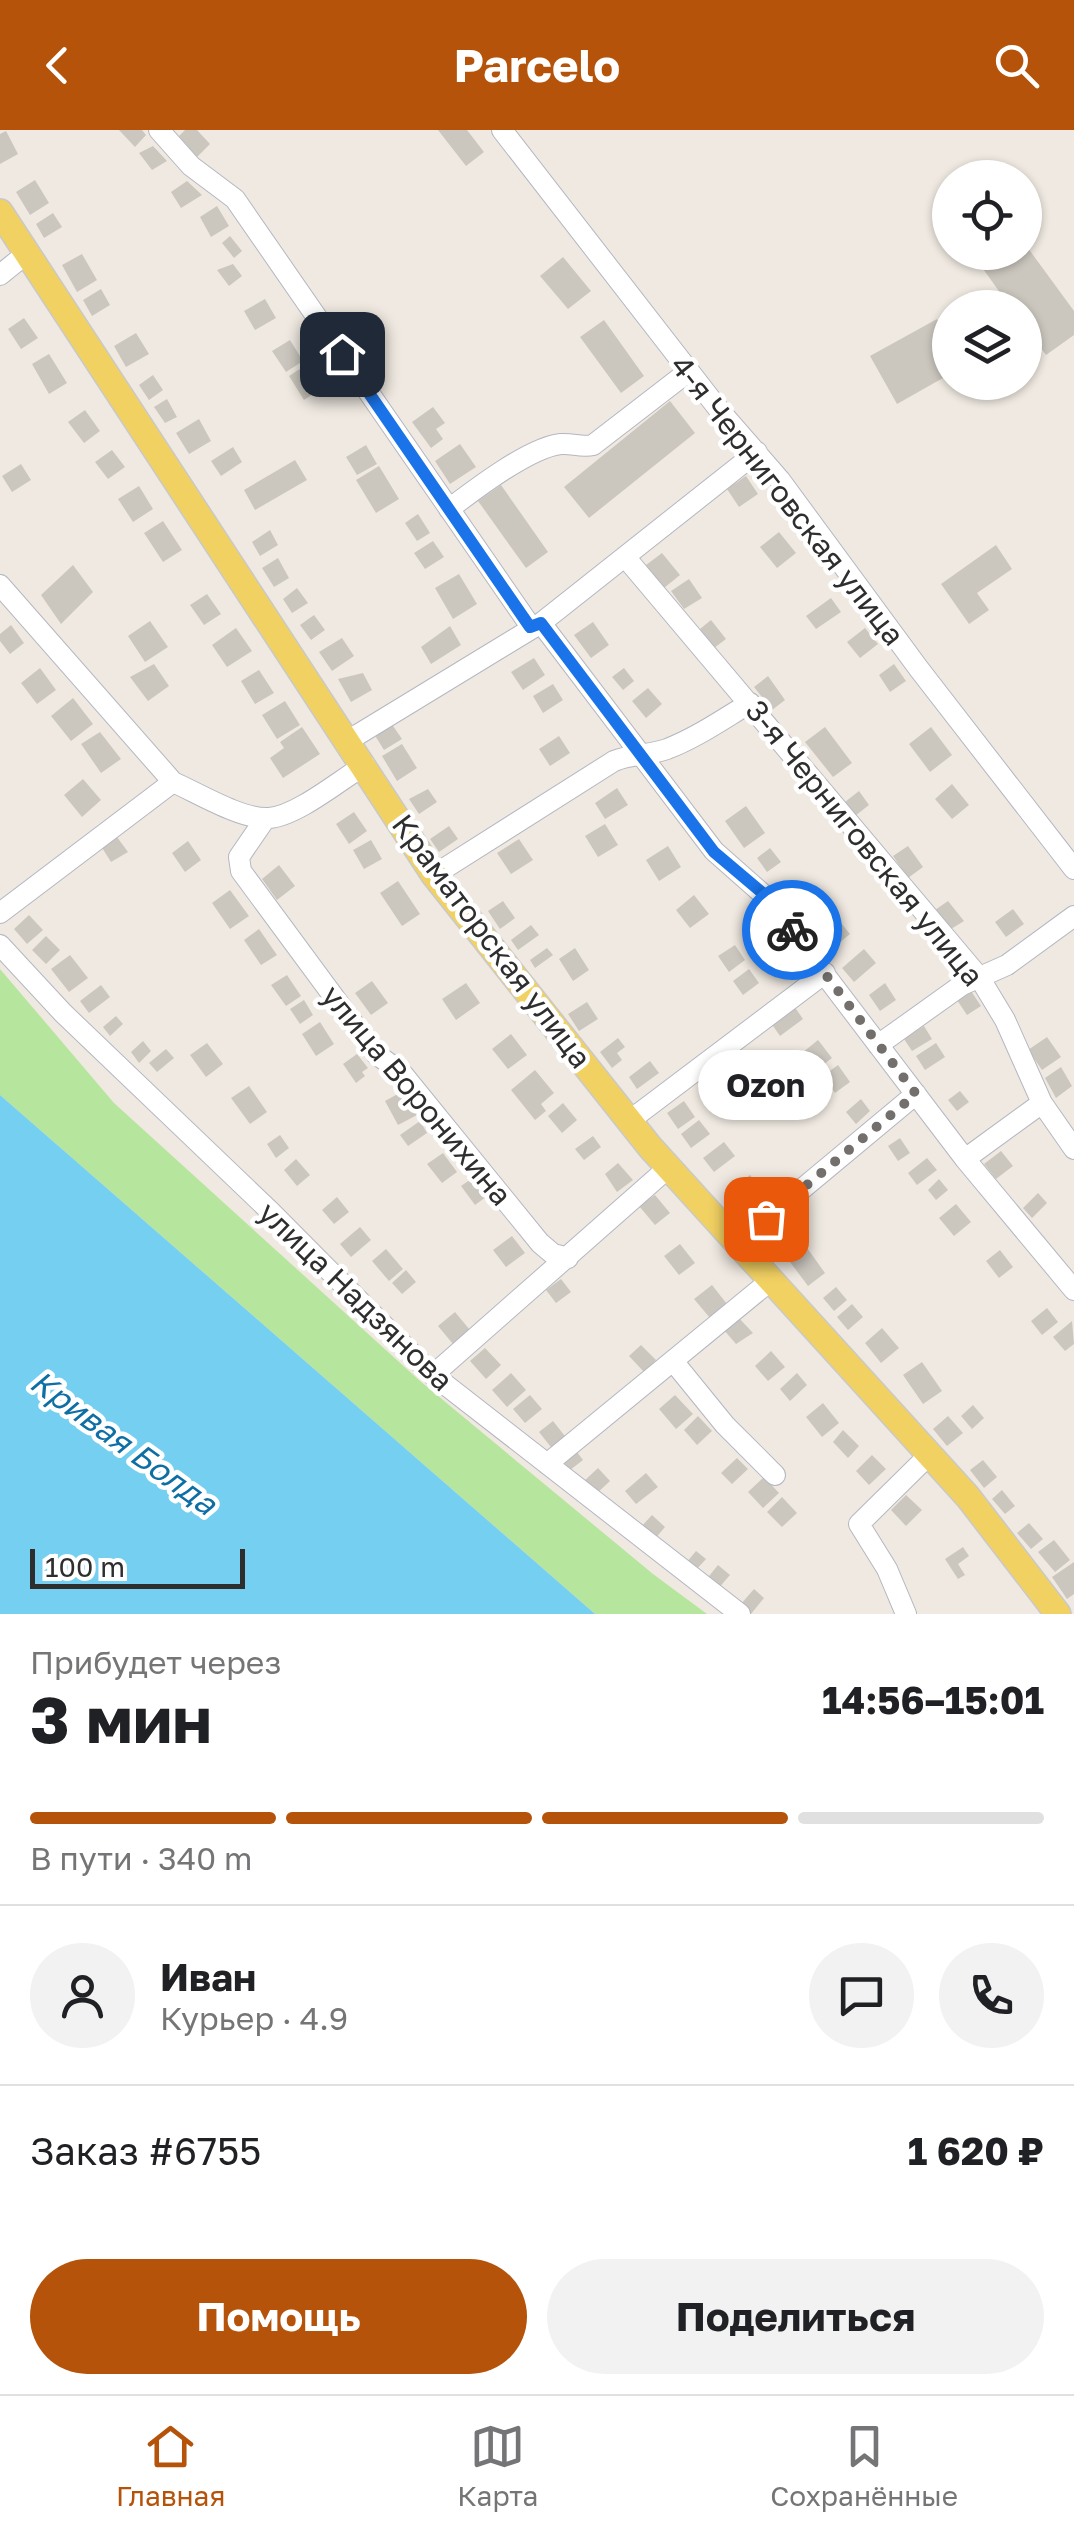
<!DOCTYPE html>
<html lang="ru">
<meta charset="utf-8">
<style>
body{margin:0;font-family:"Golos Text",sans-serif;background:#f2f2f2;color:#202124;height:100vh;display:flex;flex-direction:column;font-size:38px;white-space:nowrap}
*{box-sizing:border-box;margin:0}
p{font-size:32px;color:#757577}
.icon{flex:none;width:55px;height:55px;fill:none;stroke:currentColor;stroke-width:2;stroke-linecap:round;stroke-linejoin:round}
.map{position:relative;height:1484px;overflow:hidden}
.panel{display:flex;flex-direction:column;background:#fff;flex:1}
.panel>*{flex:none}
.fabs{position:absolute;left:932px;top:30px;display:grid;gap:20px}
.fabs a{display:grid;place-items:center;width:110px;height:110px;border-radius:50%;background:#fff;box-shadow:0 2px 8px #0004;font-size:50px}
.scale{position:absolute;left:30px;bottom:25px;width:215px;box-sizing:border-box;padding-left:10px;border:5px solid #2e2e2e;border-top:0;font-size:28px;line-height:35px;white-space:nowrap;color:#2e2e2e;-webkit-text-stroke:8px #fff;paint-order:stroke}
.pin{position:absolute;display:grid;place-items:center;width:85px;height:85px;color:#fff;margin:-42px;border-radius:20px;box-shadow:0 5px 15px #0006}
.courier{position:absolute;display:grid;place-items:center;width:100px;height:100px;margin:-50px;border:8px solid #1a73e8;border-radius:50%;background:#fff;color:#222;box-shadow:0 2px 12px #0007}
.bubble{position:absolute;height:70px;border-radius:35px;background:#fff;box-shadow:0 2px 8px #0004;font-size:32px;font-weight:700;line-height:70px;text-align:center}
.summary em{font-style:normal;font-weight:700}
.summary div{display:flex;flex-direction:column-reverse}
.summary{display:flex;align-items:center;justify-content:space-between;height:170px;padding:0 30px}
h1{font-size:65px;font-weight:700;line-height:75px}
.bar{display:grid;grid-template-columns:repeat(4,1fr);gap:15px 10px;align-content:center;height:120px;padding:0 30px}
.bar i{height:12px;border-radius:8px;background:#e0e0e0}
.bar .current{background:#b45309}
.bar p{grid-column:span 4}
.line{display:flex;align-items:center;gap:25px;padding:0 30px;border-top:2px solid #e0e0e0}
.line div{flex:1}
.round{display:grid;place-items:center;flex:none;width:105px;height:105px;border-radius:52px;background:#f2f2f2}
.action{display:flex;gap:20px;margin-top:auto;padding:20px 30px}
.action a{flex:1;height:115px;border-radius:60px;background:#b45309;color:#fff;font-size:40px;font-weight:700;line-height:115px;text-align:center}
.action a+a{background:#f2f2f2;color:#202124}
header{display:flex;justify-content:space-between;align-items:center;height:130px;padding:0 30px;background:#b45309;color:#fff;font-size:45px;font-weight:700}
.dock{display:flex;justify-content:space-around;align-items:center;height:140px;border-top:2px solid #e0e0e0;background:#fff;font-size:28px;color:#757577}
.dock a{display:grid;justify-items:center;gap:5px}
.dock .current{color:#b45309}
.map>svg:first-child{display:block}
.green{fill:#b6e59e}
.water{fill:#75cff0}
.building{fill:#cbc7bf}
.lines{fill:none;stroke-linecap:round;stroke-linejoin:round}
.minor-casing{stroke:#b4b7c1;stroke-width:22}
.major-casing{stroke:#c9c9c9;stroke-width:28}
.minor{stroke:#fff;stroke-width:20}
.major{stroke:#f2d163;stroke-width:25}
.done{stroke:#726f6d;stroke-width:10;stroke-dasharray:0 18}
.route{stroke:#1a73e8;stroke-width:12}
.labels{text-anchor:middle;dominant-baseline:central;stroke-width:9;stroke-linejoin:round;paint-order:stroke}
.street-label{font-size:30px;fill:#2e2e2e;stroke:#fff}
.water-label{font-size:32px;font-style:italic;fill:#0d6fa3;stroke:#fff}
</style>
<header><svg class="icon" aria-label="back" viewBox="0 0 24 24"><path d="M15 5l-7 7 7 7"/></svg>Parcelo<svg class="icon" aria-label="search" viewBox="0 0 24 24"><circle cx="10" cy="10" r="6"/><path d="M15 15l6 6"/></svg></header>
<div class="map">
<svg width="1074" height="1484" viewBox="0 0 1074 1484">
<rect width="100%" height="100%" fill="#efe9e1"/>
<path class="green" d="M 0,839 L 114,973 L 420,1251 L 653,1444 L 707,1484 L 595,1484 L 0,965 Z"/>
<path class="water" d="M 0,965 L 595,1484 L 0,1484 Z"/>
<path class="building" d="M 119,0 L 142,0 L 146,5 L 135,17 Z
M 185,0 L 197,0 L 210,14 L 197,27 L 179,6 Z
M 438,0 L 467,0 L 484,22 L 466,36 Z
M 6,1 L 18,24 L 0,34 L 0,4 Z
M 153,16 L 167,31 L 152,40 L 139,23 Z
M 35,50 L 49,73 L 30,85 L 16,62 Z
M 187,51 L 202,65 L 181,78 L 171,62 Z
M 217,76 L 229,96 L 211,107 L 200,87 Z
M 53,83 L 62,97 L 44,108 L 36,94 Z
M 230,106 L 242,121 L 234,128 L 222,113 Z
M 1025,114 L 1074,181 L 1074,205 L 1046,225 L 1025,196 L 1025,178 L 1011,178 L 971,122 L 1025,122 Z
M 82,124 L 97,150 L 77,162 L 62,135 Z
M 563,127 L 591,161 L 568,179 L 540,146 Z
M 233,134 L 242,146 L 229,156 L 217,140 Z
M 101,159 L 110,175 L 92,186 L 83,170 Z
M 265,169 L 276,188 L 255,200 L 244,181 Z
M 24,188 L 38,208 L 21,219 L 8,199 Z
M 937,189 L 950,213 L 950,244 L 897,274 L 870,226 Z
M 604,190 L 644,246 L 621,263 L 580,207 Z
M 136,203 L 149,224 L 126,237 L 114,216 Z
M 290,210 L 303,231 L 286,242 L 272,221 Z
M 49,224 L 67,253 L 49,264 L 32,234 Z
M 306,235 L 322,258 L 304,270 L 289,246 Z
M 153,245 L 163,260 L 149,270 L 139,255 Z
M 167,269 L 177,287 L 165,293 L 154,277 Z
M 670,271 L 695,303 L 589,388 L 564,357 Z
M 433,277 L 445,293 L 436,299 L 443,309 L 431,318 L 412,292 Z
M 85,280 L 100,301 L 84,313 L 68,292 Z
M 199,289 L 211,311 L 189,324 L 176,303 Z
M 460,314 L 476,337 L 450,354 L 435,331 Z
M 366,315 L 377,334 L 357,345 L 346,327 Z
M 233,317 L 242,332 L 221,346 L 211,331 Z
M 112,320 L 125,337 L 108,349 L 95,332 Z
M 295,330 L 307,350 L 255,380 L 244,360 Z
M 21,334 L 31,350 L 12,362 L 2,346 Z
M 379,336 L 399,369 L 376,383 L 356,350 Z
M 746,346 L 758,364 L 739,377 L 727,359 Z
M 501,355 L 548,422 L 526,438 L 478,371 Z
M 139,356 L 153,379 L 133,392 L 118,369 Z
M 418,384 L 430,403 L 417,411 L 405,393 Z
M 163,391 L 182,420 L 163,432 L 144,403 Z
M 270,400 L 278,415 L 260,426 L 252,412 Z
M 779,402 L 796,423 L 777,438 L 760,417 Z
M 433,411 L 444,427 L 425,439 L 414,423 Z
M 996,415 L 1012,439 L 977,463 L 989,480 L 969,494 L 941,454 Z
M 662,423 L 680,445 L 664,458 L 646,435 Z
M 278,428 L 289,448 L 274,457 L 262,438 Z
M 73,435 L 93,462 L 61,494 L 41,465 Z
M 459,444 L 477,474 L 453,489 L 435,458 Z
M 689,449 L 702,468 L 684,479 L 671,461 Z
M 297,458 L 308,473 L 292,483 L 283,469 Z
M 207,464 L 221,484 L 204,495 L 190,475 Z
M 831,468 L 841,482 L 816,499 L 806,486 Z
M 314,485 L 325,500 L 311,510 L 300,495 Z
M 711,490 L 726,509 L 714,518 L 700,499 Z
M 150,491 L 168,517 L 145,532 L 128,506 Z
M 593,492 L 609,515 L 591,528 L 574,505 Z
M 11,495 L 24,513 L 10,524 L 0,511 L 0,504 Z
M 450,496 L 461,515 L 431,534 L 421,517 Z
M 236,498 L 252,521 L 227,537 L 212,515 Z
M 865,498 L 878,514 L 860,528 L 847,512 Z
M 342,508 L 354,526 L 332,541 L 319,522 Z
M 534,528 L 545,545 L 523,560 L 511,542 Z
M 154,534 L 169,556 L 148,571 L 130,547 Z
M 894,534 L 906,551 L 890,562 L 879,545 Z
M 40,538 L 56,560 L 37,574 L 21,553 Z
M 624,538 L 634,551 L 623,560 L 612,547 Z
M 259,540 L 274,563 L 255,574 L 241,551 Z
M 363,543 L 372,560 L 351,572 L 338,549 Z
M 768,546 L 785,570 L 772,580 L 754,557 Z
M 553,554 L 563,570 L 543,583 L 533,566 Z
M 648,558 L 662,574 L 646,588 L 632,571 Z
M 73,568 L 93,594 L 71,611 L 51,586 Z
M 285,571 L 300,595 L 277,609 L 262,585 Z
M 391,593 L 402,609 L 384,620 L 374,604 Z
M 302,597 L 320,624 L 283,648 L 270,628 L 284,618 L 280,612 Z
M 825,597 L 852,633 L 833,647 L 805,612 Z
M 931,597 L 952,625 L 930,642 L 909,614 Z
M 100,602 L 121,629 L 101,643 L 81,614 Z
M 559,606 L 570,623 L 550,636 L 539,619 Z
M 402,614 L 417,638 L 397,651 L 382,626 Z
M 83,649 L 101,670 L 82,687 L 64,665 Z
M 952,654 L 969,675 L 952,689 L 935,669 Z
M 617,658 L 628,675 L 605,689 L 595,673 Z
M 428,659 L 437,672 L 419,684 L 409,669 Z
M 859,661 L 869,675 L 855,686 L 845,672 Z
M 746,676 L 765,703 L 744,718 L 725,691 Z
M 354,682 L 367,701 L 349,714 L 336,694 Z
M 605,694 L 618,715 L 598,727 L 585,706 Z
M 449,696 L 458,709 L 439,722 L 430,709 Z
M 114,703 L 128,722 L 111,732 L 99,713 Z
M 519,709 L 533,730 L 511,744 L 497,723 Z
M 371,710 L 382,729 L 364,739 L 353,720 Z
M 188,711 L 201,730 L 185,742 L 172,723 Z
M 668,716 L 681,737 L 659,751 L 646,730 Z
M 908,716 L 923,737 L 908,748 L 893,726 Z
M 770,718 L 781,732 L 767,742 L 757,728 Z
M 279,735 L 295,756 L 277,770 L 262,749 Z
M 398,751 L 420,784 L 402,796 L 380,763 Z
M 804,755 L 815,772 L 799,783 L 788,767 Z
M 230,760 L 249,786 L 230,799 L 212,773 Z
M 694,765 L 709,784 L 690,798 L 676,780 Z
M 503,771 L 515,788 L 500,799 L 488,781 Z
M 948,771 L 964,791 L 951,799 L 935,780 Z
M 1013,779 L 1024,794 L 1006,807 L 995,792 Z
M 29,785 L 43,800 L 27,814 L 14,799 Z
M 827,792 L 833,800 L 841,793 L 850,804 L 827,823 L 812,804 Z
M 531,795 L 539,805 L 518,820 L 511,810 Z
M 259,799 L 277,825 L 261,835 L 244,810 Z
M 46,806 L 60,820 L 46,834 L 32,820 Z
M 735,815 L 745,830 L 729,842 L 718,826 Z
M 547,818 L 553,825 L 535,838 L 530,830 Z
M 575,818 L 589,840 L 573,851 L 559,829 Z
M 864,819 L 876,833 L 854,852 L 842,838 Z
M 70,825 L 88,848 L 69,862 L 51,839 Z
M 749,839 L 759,853 L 743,865 L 733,851 Z
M 287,845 L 301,866 L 286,876 L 271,855 Z
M 372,851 L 388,873 L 371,885 L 355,863 Z
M 466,853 L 480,873 L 456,890 L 442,869 Z
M 885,853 L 896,870 L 880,881 L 869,865 Z
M 101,855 L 110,867 L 89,883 L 80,871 Z
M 971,861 L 981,876 L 967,885 L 957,870 Z
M 304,870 L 313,885 L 300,894 L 290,879 Z
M 587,872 L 598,889 L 579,901 L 568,884 Z
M 794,876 L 803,889 L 780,906 L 771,893 Z
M 116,886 L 123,894 L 110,906 L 103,897 Z
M 320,892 L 334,914 L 316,926 L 302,904 Z
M 924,896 L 932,909 L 912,921 L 904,909 Z
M 511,904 L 527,925 L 508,939 L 492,919 Z
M 1047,907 L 1061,927 L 1042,940 L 1028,920 Z
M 618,908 L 625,917 L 617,923 L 622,930 L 612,938 L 600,922 Z
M 818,910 L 832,928 L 815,941 L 802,923 Z
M 143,911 L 151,921 L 139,933 L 131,922 Z
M 207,913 L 223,934 L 206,947 L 190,925 Z
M 936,913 L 945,927 L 925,940 L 916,926 Z
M 166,919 L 174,928 L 157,942 L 149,933 Z
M 357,924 L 368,938 L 362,942 L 365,946 L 356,953 L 343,934 Z
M 650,931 L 659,943 L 637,959 L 629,947 Z
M 838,935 L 850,952 L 835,963 L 823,946 Z
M 1061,937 L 1072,956 L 1056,968 L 1045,948 Z
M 535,940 L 554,963 L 541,974 L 546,981 L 535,990 L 511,960 Z
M 249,956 L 267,982 L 250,994 L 231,968 Z
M 405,960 L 419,984 L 398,995 L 385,971 Z
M 960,961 L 969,972 L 957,981 L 948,970 Z
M 861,969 L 870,981 L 856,994 L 846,982 Z
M 684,971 L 695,987 L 678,999 L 667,983 Z
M 563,973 L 577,990 L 562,1003 L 548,986 Z
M 699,990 L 710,1004 L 691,1018 L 681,1004 Z
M 420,991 L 427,1003 L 408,1016 L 400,1005 Z
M 280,1005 L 289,1018 L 276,1028 L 267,1014 Z
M 593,1006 L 601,1017 L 584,1030 L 575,1019 Z
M 900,1008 L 910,1023 L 898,1031 L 888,1016 Z
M 724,1012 L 735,1026 L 714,1042 L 703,1028 Z
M 1001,1021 L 1013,1036 L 996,1049 L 984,1034 Z
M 443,1023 L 457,1042 L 442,1053 L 427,1034 Z
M 927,1028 L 937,1040 L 917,1055 L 908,1043 Z
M 296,1029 L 310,1045 L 297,1056 L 284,1040 Z
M 618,1033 L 633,1050 L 617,1062 L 605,1044 Z
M 477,1045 L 490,1064 L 475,1075 L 461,1056 Z
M 750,1045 L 758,1055 L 735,1072 L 727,1062 Z
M 939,1049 L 948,1060 L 936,1070 L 928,1060 Z
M 1038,1063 L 1047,1073 L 1032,1088 L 1023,1078 Z
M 655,1065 L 670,1083 L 655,1095 L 639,1076 Z
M 337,1067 L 349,1082 L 334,1094 L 322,1080 Z
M 956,1074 L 971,1092 L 954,1106 L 939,1088 Z
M 792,1084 L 809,1104 L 792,1118 L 775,1098 Z
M 360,1097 L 371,1110 L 351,1127 L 340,1114 Z
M 512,1106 L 525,1123 L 506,1137 L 493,1120 Z
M 680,1114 L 695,1133 L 679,1145 L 664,1126 Z
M 805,1115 L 825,1143 L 808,1156 L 787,1128 Z
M 386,1119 L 403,1139 L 389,1151 L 372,1131 Z
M 1000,1120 L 1013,1137 L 999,1148 L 986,1131 Z
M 406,1140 L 416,1152 L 402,1164 L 392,1153 Z
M 561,1149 L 571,1162 L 556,1173 L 546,1160 Z
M 712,1155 L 727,1174 L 710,1188 L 694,1169 Z
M 836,1157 L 847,1170 L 834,1181 L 823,1168 Z
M 852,1174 L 863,1187 L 848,1200 L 837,1187 Z
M 1047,1178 L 1058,1192 L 1042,1205 L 1031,1191 Z
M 455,1182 L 470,1200 L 453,1214 L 438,1196 Z
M 738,1187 L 753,1203 L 736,1214 L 723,1199 Z
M 1072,1191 L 1074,1214 L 1065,1221 L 1053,1207 Z
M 882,1198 L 899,1218 L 881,1233 L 865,1213 Z
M 641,1215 L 656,1230 L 644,1242 L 629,1226 Z
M 485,1218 L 501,1235 L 486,1249 L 470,1231 Z
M 771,1221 L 785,1237 L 768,1251 L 755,1236 Z
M 922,1232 L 942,1261 L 923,1274 L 903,1245 Z
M 511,1243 L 526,1260 L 507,1277 L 492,1260 Z
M 797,1243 L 807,1255 L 790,1271 L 780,1259 Z
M 530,1265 L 542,1279 L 525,1293 L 513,1279 Z
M 675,1265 L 693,1284 L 676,1299 L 659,1279 Z
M 823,1273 L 839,1293 L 822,1307 L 806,1287 Z
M 973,1275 L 984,1288 L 972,1299 L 961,1286 Z
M 698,1286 L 712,1301 L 697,1315 L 684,1300 Z
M 948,1286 L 963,1303 L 947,1316 L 933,1299 Z
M 553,1291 L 568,1310 L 554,1321 L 539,1302 Z
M 843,1300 L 859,1316 L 848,1328 L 833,1312 Z
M 574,1318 L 583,1330 L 570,1340 L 561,1328 Z
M 872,1325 L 886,1339 L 869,1355 L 856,1341 Z
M 737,1328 L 748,1339 L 732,1354 L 721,1343 Z
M 983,1330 L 997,1347 L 984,1358 L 970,1340 Z
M 598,1338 L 610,1351 L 594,1366 L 582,1353 Z
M 646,1343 L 658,1357 L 636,1374 L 625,1361 Z
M 764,1347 L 779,1363 L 763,1378 L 748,1362 Z
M 1002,1360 L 1015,1376 L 1005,1384 L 992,1369 Z
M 906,1365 L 922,1380 L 906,1396 L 891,1380 Z
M 782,1367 L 797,1383 L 782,1397 L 767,1382 Z
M 652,1385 L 665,1397 L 654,1410 L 640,1398 Z
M 1029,1393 L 1043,1409 L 1031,1419 L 1017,1403 Z
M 1054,1410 L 1070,1430 L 1055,1442 L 1038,1422 Z
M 963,1417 L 969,1426 L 958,1434 L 965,1445 L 958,1449 L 945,1429 Z
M 696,1421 L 706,1429 L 695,1441 L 686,1433 Z
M 1074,1432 L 1074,1464 L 1067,1469 L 1052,1447 Z
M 718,1435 L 730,1445 L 717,1460 L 705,1451 Z
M 754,1459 L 764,1468 L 751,1484 L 740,1475 Z"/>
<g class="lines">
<defs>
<path id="minor" d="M 159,0 L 191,36 L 235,69 L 531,497
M 502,0 L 720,281 L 780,350 L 919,539 L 1074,739
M 0,145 L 26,124
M 449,379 C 474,360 530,317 561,314 C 573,313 581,318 593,315 L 689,241
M 626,428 L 979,847 L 1005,890 L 1042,973 L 1074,1019
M 0,455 L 173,652
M 541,493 L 714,721 L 765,766 L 965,1029 L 1074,1160
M 349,610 L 541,493 L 757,322
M 265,689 L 239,727 L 241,741 L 376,924 L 401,942 L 540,1113 L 553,1124 L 568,1128
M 434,745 L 614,631 C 631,624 650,625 667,619 C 696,608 723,589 750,573
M 0,783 L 173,652 C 198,663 242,690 269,688 C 297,686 340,650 365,635
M 0,815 L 63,883 L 271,1082 L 433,1245 L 740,1484
M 878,915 L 962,855 L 1007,835 L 1074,786
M 629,991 L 825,843
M 965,1029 L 1042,973
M 736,1114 L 916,964
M 673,1231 L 725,1295 L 775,1345
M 433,1245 L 668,1038
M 547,1334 L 770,1151
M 906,1484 L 887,1439 L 859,1394 L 929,1325"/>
<path id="major" d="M 0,82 L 434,745 L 650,1017 L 968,1367 L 1058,1484"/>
</defs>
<use href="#minor" class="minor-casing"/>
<use href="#major" class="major-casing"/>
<use href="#minor" class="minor"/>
<use href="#major" class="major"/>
</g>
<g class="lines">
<path class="done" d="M 766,1089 L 916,964 L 792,800"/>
<path class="route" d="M 342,224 L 530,497 L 541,493 L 714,722 L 766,766 L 792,800"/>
</g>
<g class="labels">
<g class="street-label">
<text transform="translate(788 370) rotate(52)">4-я Черниговская улица</text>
<text transform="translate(865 713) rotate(51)">3-я Черниговская улица</text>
<text transform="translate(492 811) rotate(53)">Краматорская улица</text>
<text transform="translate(417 965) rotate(50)">улица Воронихина</text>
<text transform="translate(356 1166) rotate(44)">улица Надзянова</text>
</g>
<g class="water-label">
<text transform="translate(124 1312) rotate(36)">Кривая Болда</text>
</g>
</g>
</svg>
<div class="fabs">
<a><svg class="icon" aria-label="locate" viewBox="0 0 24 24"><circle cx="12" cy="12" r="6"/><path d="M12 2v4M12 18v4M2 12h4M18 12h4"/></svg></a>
<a><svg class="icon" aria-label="layers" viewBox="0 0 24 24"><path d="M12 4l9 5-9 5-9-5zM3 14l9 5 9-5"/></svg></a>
</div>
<div class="scale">100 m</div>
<div class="pin" style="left:766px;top:1089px;background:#ea580c"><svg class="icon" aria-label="bag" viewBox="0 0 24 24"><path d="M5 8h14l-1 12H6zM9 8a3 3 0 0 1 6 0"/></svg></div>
<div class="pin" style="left:342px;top:224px;background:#1f2937"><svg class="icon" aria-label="home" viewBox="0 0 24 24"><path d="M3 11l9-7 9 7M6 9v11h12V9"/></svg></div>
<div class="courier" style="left:792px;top:800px"><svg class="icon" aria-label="bike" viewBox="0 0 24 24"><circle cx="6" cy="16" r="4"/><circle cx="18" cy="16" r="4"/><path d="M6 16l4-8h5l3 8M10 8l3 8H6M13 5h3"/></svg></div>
<div class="bubble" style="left:698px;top:920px;width:135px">Ozon</div>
</div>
<section class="panel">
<div class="summary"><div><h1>3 мин</h1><p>Прибудет через</p></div><em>14:56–15:01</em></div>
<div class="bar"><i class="current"></i><i class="current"></i><i class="current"></i><i></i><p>В пути · 340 m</p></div>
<div class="line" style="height:180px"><a class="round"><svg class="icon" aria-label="person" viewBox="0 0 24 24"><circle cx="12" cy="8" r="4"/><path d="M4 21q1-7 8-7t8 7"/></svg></a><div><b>Иван</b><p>Курьер · 4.9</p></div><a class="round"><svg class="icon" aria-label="chat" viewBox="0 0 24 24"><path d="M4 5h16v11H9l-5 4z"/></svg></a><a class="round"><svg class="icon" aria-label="phone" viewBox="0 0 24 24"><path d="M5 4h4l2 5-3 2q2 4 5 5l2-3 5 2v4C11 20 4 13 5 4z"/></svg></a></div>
<div class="line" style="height:130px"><div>Заказ #6755</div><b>1 620 ₽</b></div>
<div class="action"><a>Помощь</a><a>Поделиться</a></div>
</section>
<nav class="dock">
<a class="current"><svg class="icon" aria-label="home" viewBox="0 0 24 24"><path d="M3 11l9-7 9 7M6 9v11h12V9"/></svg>Главная</a>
<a><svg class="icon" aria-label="map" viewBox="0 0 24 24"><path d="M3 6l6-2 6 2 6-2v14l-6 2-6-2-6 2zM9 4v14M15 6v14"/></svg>Карта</a>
<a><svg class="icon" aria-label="saved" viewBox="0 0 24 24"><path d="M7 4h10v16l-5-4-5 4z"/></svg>Сохранённые</a>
</nav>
